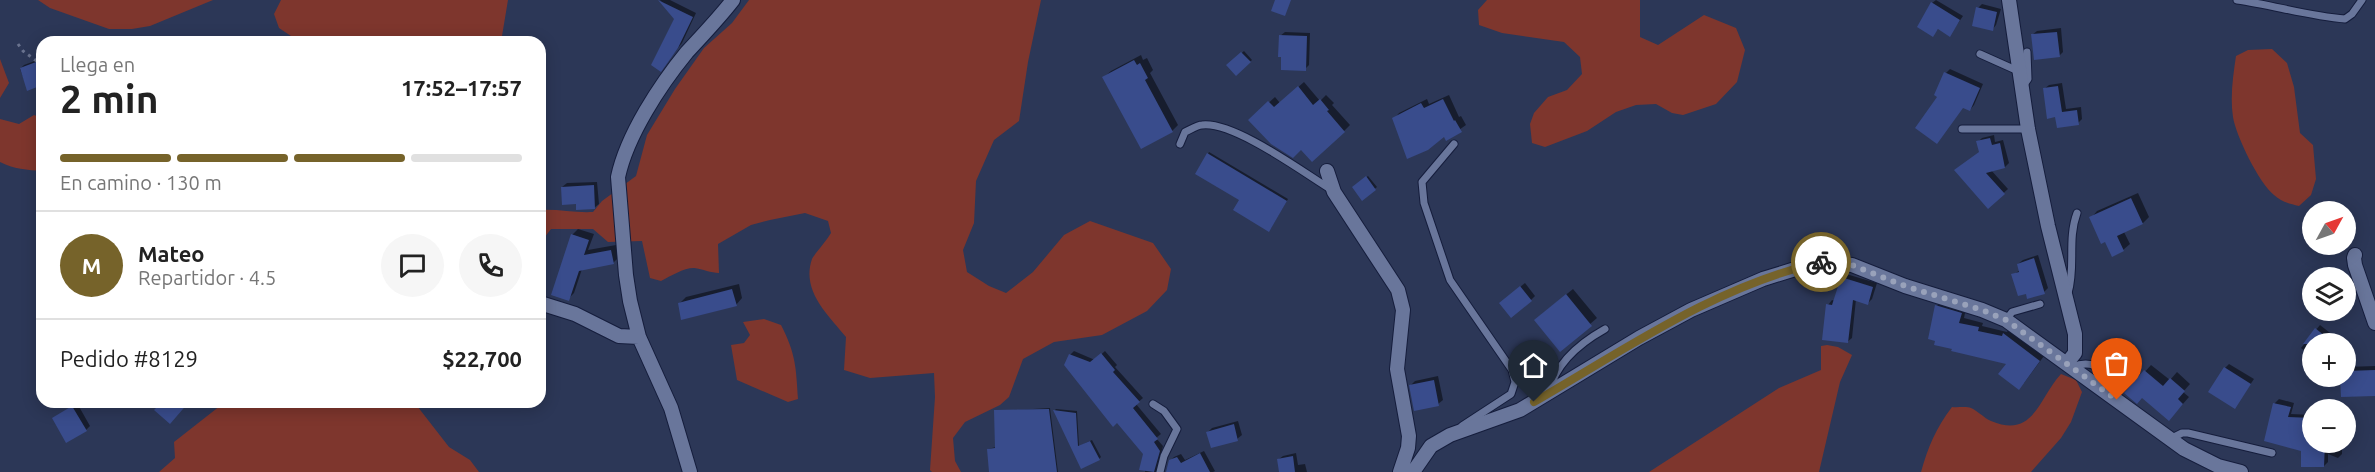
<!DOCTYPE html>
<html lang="es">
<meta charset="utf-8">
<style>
body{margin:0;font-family:Ubuntu,sans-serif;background:#f6f6f6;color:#222;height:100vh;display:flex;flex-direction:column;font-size:22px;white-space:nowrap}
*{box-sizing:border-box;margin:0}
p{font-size:20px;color:#767676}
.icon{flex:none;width:33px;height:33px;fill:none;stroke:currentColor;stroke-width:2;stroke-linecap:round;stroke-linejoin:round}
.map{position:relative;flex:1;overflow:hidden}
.panel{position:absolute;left:36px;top:36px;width:510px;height:372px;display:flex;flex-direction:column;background:#fff;border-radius:18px;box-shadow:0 3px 15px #0003}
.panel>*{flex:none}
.needle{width:39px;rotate:50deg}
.tools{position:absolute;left:2302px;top:201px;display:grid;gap:12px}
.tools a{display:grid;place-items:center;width:54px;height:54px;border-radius:50%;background:#fff;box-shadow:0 3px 15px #0003;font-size:30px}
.pin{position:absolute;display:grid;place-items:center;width:51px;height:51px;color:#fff;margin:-62px -26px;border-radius:50% 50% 50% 0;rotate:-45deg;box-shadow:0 0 6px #0007}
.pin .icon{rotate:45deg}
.courier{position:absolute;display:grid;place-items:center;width:60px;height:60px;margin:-30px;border:4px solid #76632a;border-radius:50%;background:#fff;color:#222;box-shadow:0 2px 8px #0007}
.head em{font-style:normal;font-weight:600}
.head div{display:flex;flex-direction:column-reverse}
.head{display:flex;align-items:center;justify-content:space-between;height:102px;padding:0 24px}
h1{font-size:39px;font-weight:600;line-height:45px}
.bar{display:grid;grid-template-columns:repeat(4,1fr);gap:9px 6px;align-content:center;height:72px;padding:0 24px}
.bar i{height:8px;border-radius:4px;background:#e0e0e0}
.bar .active{background:#76632a}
.bar p{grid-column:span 4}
.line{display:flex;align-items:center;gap:15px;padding:0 24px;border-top:2px solid #e0e0e0}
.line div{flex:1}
.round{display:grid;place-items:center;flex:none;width:63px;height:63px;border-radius:32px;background:#f6f6f6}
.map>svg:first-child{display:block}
.green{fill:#7e362d}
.shadow{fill:#0007}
.building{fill:#394c8c}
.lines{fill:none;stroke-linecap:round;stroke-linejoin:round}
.lane-casing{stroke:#151d3c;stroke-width:9}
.street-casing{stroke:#151d3c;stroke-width:16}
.path{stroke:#6a738f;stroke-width:3;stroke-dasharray:3 4.5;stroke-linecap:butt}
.lane{stroke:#69769b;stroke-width:7}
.street{stroke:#69769b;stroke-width:14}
.done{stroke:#99a2ba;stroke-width:6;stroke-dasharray:0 10.8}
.route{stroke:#76632a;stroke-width:8}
</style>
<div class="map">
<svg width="2375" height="472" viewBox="0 0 2375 472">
<rect width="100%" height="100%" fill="#2c3757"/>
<path class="green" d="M 38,0 L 213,0 L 150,26 L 132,29 L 109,29 L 50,8 Z
M 281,0 L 508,0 L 501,42 L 300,42 L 279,28 L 274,14 Z
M 749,0 L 1041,0 L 1028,62 L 1019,121 L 994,140 L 976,181 L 974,223 L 963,250 L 967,272 L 989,286 L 1006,293 L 1033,272 L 1064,235 L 1090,221 L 1153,243 L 1171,269 L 1167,290 L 1147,311 L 1102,335 L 1054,342 L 1023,359 L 1009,397 L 1000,405 L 965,422 L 953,438 L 955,461 L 961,472 L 932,472 L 930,470 L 935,397 L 934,373 L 870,378 L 844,370 L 846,337 C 828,315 801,291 812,259 C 813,256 827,240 831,233 L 828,221 L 805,213 L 770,220 L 751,225 L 718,244 L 719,273 C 711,273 703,269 694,268 C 683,268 671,276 661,281 L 650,278 L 642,241 L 608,242 L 593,229 L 551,229 L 541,242 L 545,280 L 540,284 L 540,210 C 558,209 575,213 593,212 L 602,201 L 636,176 L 647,135 L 675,89 L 704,48 L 732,23 Z
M 1487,0 L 1640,0 L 1640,37 L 1658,45 L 1704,15 L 1736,28 L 1745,50 L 1737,82 L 1716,104 L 1683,115 L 1672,113 L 1656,104 L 1636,105 L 1616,112 L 1587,131 L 1545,147 L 1532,143 L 1530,124 L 1534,113 L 1548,97 L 1567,90 L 1582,74 L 1580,57 L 1564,42 L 1502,33 L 1479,25 L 1478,10 Z
M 2272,49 L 2287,63 L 2294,87 L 2300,133 L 2313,145 L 2316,179 L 2311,195 L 2299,206 C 2290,204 2282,202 2274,195 C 2259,183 2236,136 2233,117 C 2230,97 2233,76 2236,56 L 2248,50 Z
M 0,59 L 9,83 L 0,98 Z
M 34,115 L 42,118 L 42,171 C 28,170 13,169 0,162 L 0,119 L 19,124 Z
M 764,319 L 781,325 C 796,354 796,368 798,399 L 788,402 L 737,380 L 731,345 L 744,343 L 750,335 L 743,322 Z
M 1827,345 L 1838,347 L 1852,355 L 1840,382 L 1819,472 L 1649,472 L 1779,388 L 1821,370 L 1821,346 Z
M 2061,374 L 2076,380 L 2082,392 L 2071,422 L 2061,438 L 2031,472 L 1921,472 C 1928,447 1936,428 1952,407 C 1957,408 1966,406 1971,408 C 1978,411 1984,418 1991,421 C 2034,439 2038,399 2061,374 Z
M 225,402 L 414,402 L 449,447 L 470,460 L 479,472 L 159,472 L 175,458 L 174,442 Z"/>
<path class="shadow" d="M 660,0 L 670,0 L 696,13 L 682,43 L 664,66 L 676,19 Z
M 1936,0 L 1963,16 L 1950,35 L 1939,28 L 1933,35 L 1932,3 Z
M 1982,4 L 2001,9 L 1996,25 L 1992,30 L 1978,8 Z
M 2061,28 L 2063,52 L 2059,56 L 2032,35 L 2037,31 Z
M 1285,32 L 1310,33 L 1309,65 L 1305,69 L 1283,55 L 1280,36 Z
M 1244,51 L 1252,60 L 1236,74 L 1228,65 Z
M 1141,55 L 1143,60 L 1147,58 L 1153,70 L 1150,73 L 1178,125 L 1172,131 L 1104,77 L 1111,71 Z
M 40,59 L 42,84 L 28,89 L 20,69 L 24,65 Z
M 1950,69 L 1983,84 L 1974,105 L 1970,110 L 1940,96 L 1946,73 Z
M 1304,82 L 1320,101 L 1326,95 L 1334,103 L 1332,105 L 1350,125 L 1344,131 L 1301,148 L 1250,120 L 1275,97 L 1280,103 Z
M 2062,83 L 2066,109 L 2081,107 L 2082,119 L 2078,123 L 2056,116 L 2044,89 L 2049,85 Z
M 1449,95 L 1459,117 L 1461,116 L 1466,125 L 1446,139 L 1444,135 L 1394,119 L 1399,113 L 1427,99 L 1429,104 Z
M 1994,135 L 1995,142 L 2003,140 L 2009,163 L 2005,167 L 1991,170 L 2008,189 L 1988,207 L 1978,142 L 1982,138 Z
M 1209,152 L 1288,199 L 1271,228 L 1241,199 L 1208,154 Z
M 1368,176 L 1377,187 L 1362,199 L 1356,185 Z
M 597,182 L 599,204 L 594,208 L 577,203 L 562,187 L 567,183 Z
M 2138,193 L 2149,217 L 2143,223 L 2124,232 L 2130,244 L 2123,250 L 2091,218 L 2097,211 Z
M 578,229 L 594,234 L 588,250 L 616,245 L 619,257 L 613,263 L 582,269 L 574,293 L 568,299 L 572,235 Z
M 2038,255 L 2048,288 L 2044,292 L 2013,275 L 2020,270 L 2018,264 L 2023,260 Z
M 1846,274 L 1877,283 L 1872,299 L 1868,303 L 1856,299 L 1852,338 L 1847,342 L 1828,305 L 1832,300 L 1835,301 L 1842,278 Z
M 1525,283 L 1535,296 L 1531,300 L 1505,299 Z
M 739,284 L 742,298 L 736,305 L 680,303 L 686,297 Z
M 1573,289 L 1597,318 L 1560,350 L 1542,314 Z
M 1941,301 L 1966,308 L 1964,318 L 1983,323 L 1982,326 L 2007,332 L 2009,329 L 2044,356 L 2024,383 L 2008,363 L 1937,306 Z
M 2320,325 L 2344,344 L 2313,344 L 2313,357 L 2301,348 Z
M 1074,351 L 1095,360 L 1105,351 L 1117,365 L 1115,367 L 1143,398 L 1136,404 L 1161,434 L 1156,438 L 1163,446 L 1158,466 L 1160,472 L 1145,472 L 1145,453 L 1070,355 Z
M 2229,364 L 2254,379 L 2235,407 L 2225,368 Z
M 2151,365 L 2170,380 L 2177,372 L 2190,384 L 2183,392 L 2189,397 L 2175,413 L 2143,396 L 2126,393 Z
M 2375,366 L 2375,394 L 2338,376 L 2346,376 L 2346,367 Z
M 1438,376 L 1443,400 L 1438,404 L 1411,385 L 1415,381 Z
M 2279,399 L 2294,403 L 2291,414 L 2313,415 L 2313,442 L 2342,442 L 2342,454 L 2338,458 L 2328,454 L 2328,462 L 2324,466 L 2303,449 L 2266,440 L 2275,403 Z
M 77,403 L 90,426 L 86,430 L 53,419 Z
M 1050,408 L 1058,472 L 990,472 L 988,449 L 996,447 L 996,411 Z
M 1056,409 L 1077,411 L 1079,446 L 1092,440 L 1101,457 L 1099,459 L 1082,467 L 1055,410 Z
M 1238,421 L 1242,435 L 1237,439 L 1208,432 L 1212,428 Z
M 1204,451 L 1215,471 L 1213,472 L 1167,472 L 1170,461 L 1174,457 L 1181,454 L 1185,460 Z
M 1296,453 L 1298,465 L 1305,464 L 1307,472 L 1280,472 L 1279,459 L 1283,456 Z"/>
<path class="building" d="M 658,0 L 693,17 L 678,48 L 661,72 L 651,65 L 674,19 Z
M 1275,0 L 1291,0 L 1285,16 L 1271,11 Z
M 1931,2 L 1960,20 L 1950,37 L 1938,29 L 1933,37 L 1917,27 Z
M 1976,7 L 1997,12 L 1993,31 L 1972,26 Z
M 2057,32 L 2060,57 L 2034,60 L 2031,34 Z
M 1279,35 L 1307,36 L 1306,71 L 1281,70 L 1281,57 L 1278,57 Z
M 1241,52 L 1251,62 L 1236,76 L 1226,65 Z
M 1134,60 L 1137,65 L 1140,63 L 1148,78 L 1145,80 L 1173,132 L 1141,149 L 1102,77 Z
M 36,62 L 42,77 L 42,85 L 27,91 L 20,68 Z
M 1944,72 L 1980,88 L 1970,111 L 1963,108 L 1937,144 L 1915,128 L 1937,97 L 1934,95 Z
M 1298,86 L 1313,105 L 1320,99 L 1329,110 L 1327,111 L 1345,132 L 1312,162 L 1301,150 L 1293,158 L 1271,144 L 1248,120 L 1268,101 L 1274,107 Z
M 2058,86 L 2062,112 L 2077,110 L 2079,125 L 2057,128 L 2055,117 L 2047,119 L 2043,88 Z
M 1443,99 L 1454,121 L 1455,120 L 1462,132 L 1446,141 L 1444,137 L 1428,150 L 1407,159 L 1392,118 L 1421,103 L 1424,108 Z
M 1990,138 L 1992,145 L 2000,143 L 2005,168 L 1986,173 L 2005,194 L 1988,209 L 1954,170 L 1979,152 L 1976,141 Z
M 1207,153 L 1287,201 L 1269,232 L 1233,210 L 1239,200 L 1195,174 Z
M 1366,176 L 1376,190 L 1362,201 L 1352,187 Z
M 594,185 L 595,209 L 576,210 L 576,204 L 562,205 L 561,187 Z
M 2131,198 L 2143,224 L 2117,236 L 2124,251 L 2112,257 L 2105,242 L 2101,244 L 2089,217 Z
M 571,234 L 589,240 L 584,255 L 611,250 L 614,264 L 579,271 L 569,301 L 551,295 Z
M 2034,258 L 2045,294 L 2027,299 L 2026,294 L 2018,296 L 2011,274 L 2019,272 L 2017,264 Z
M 1841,277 L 1873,287 L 1868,305 L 1853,300 L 1848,343 L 1822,340 L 1826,304 L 1832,305 Z
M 1520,286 L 1532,301 L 1511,318 L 1499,303 Z
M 732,289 L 737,306 L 681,320 L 678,303 Z
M 1566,294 L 1592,326 L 1560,352 L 1534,320 Z
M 1935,305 L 1962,313 L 1959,323 L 1979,327 L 1978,331 L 2002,336 L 2003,333 L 2040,361 L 2019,390 L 1998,374 L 2006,364 L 1951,351 L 1952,349 L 1934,345 L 1935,341 L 1928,339 Z
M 2315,328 L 2335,344 L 2303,344 Z
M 1101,353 L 1115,370 L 1113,372 L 1140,402 L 1133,408 L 1158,439 L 1154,442 L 1160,451 L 1154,472 L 1139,470 L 1143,454 L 1117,423 L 1113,427 L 1064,365 L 1069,354 L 1090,362 Z
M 2224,367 L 2251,384 L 2235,409 L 2208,392 Z
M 2144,370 L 2163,386 L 2170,378 L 2185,391 L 2178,399 L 2183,404 L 2169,421 L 2142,398 L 2137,404 L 2124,393 Z
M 2375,370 L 2375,396 L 2341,397 L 2340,376 L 2346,376 L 2346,371 Z
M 1434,380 L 1439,406 L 1414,411 L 1409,385 Z
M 162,402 L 189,402 L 170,424 L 154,410 Z
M 2273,403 L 2291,407 L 2288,417 L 2313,418 L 2313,442 L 2325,442 L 2324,467 L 2301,467 L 2301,451 L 2264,441 Z
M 72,406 L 87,431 L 66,443 L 52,418 Z
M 1049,409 L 1057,472 L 989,472 L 987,449 L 995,448 L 994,410 Z
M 1053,410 L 1076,413 L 1078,446 L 1090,441 L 1100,460 L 1081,469 Z
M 1234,424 L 1238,441 L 1211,448 L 1206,432 Z
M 1200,453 L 1210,472 L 1166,472 L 1169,460 L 1177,457 L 1181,463 Z
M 1293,456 L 1295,472 L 1279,472 L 1277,459 Z"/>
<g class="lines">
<defs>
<path id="lane" d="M 2237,0 C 2273,5 2308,16 2345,19 L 2352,14 L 2362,0
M 1980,54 L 2018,71
M 2023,86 L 2028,79 L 2027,52
M 1962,129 L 2028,129
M 1180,144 L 1185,132 C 1190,130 1197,125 1202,125 C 1234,121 1304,173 1332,190
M 1454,144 L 1422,182 L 1424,203 L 1450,280 L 1512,370 L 1515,382 L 1511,394 L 1462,426
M 1808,265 L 1813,271 L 1835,282
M 2068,293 C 2076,267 2067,240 2077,213
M 2006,320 L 2012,312 L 2040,304
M 2073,367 C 2090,359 2101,368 2115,378
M 1549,392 C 1556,362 1580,343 1605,329
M 1153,404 L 1164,411 L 1177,429 L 1164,456 L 1160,472
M 2170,439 L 2182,433 L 2188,433 L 2272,453"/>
<path id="street" d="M 2009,0 L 2028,129 L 2048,226 L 2075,334 L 2075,353 L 2067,363
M 1327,171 L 1334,192 L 1398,290 L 1403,310 L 1397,369 L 1409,436 L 1408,448 L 1400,472
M 2355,255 L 2354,258 L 2355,265 L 2375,323
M 540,303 L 575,314 L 619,336 L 639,337
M 690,472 L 671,408 L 639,337 L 630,301 L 626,275 L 618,177 C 627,135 660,85 687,52 C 703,35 719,18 733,0
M 1413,472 L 1431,446 L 1450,435 L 1520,410 L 1639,338 L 1691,310 L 1763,279 L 1808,265 L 1821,262 L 1852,265 L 1905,286 L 1982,310 L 2006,320 L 2184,449 L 2218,466 L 2241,472"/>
</defs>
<use href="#lane" class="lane-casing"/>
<use href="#street" class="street-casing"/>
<path class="path" d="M 18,44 L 23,51 L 42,65"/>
<use href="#lane" class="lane"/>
<use href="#street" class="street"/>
</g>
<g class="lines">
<path class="done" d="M 1821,262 L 1852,265 L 1905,286 L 1982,310 L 2006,320 L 2117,400"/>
<path class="route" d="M 1534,402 C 1626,349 1715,286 1821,262"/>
</g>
</svg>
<div class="tools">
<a><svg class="needle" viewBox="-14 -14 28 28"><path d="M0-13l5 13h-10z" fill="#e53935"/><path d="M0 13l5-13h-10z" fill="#767676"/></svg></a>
<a><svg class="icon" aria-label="layers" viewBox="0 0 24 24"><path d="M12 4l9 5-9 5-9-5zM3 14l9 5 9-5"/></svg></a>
<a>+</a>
<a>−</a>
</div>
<div class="pin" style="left:2117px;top:400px;background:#ea580c"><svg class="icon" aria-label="bag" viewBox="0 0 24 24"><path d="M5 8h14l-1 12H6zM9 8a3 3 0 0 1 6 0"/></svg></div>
<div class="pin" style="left:1534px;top:402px;background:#1f2937"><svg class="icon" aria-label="home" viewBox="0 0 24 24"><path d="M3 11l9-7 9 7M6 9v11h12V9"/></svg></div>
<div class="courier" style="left:1821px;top:262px"><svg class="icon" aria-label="bike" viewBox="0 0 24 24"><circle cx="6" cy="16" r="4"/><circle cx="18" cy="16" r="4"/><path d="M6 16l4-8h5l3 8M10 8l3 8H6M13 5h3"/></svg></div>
<section class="panel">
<div class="head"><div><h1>2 min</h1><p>Llega en</p></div><em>17:52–17:57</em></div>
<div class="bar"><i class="active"></i><i class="active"></i><i class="active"></i><i></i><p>En camino · 130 m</p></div>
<div class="line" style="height:108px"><b class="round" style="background:#76632a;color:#fff">M</b><div><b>Mateo</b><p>Repartidor · 4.5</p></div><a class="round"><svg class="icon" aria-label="chat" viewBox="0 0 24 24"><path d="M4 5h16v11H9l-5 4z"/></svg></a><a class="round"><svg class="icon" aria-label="phone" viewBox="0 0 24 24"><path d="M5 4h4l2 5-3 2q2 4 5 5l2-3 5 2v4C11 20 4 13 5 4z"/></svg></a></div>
<div class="line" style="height:78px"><div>Pedido #8129</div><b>$22,700</b></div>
</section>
</div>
